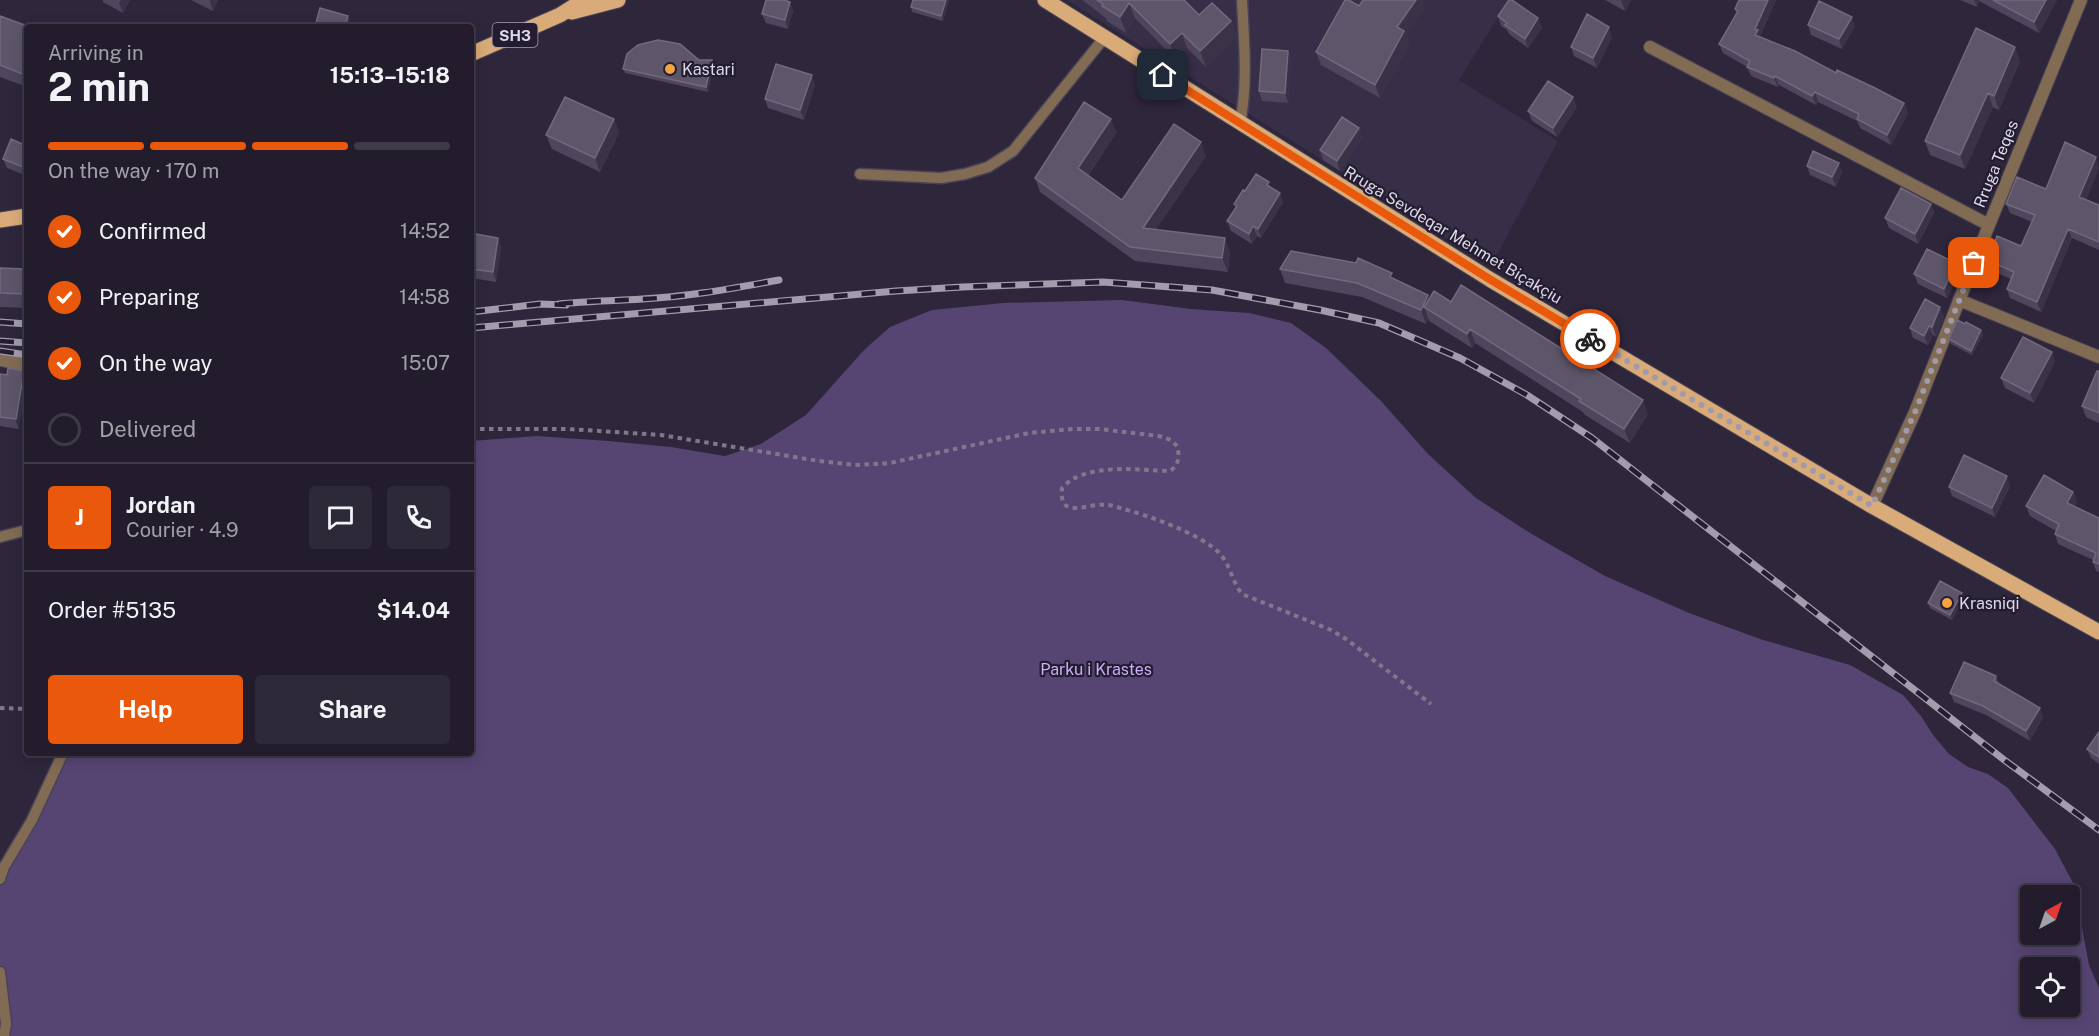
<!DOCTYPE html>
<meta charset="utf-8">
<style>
body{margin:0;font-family:"Public Sans",sans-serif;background:#2e2938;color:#f1f3f6;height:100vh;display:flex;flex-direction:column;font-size:22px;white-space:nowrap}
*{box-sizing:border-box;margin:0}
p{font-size:20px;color:#a2a1a9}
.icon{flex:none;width:33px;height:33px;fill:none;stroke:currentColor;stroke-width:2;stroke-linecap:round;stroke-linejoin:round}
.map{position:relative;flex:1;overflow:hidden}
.sheet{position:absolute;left:24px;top:24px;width:450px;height:732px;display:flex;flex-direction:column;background:#221c2c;border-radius:6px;box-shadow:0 3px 15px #0003,0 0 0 2px #3f3a48}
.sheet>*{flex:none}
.needle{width:39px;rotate:40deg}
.buttons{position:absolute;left:2020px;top:885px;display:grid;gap:12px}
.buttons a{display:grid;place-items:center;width:60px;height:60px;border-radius:6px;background:#221c2c;box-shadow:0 3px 15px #0003,0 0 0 2px #3f3a48;font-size:30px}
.pin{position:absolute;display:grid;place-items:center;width:51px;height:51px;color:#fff;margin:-26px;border-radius:12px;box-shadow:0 3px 9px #0006}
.courier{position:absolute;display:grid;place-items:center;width:60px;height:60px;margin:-30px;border:4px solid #ea580c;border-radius:50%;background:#fff;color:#222;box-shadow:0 2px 8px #0007}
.overview em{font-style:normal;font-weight:700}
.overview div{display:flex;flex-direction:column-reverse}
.overview{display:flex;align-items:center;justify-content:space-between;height:102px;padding:0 24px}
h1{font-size:39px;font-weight:700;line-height:45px}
.bar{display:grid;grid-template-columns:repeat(4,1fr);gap:9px 6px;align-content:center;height:72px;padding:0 24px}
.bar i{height:8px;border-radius:4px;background:#3f3a48}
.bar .selected{background:#ea580c}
.bar p{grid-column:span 4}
.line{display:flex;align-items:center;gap:15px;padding:0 24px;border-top:2px solid #3f3a48}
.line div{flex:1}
.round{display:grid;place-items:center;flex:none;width:63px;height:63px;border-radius:6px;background:#2e2938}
ol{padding:0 24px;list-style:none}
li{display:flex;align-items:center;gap:18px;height:66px}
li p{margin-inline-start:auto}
li .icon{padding:6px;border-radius:50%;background:#ea580c;color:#fff;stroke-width:4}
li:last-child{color:#a2a1a9}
li i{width:33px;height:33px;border:3px solid #3f3a48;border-radius:50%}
.button{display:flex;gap:12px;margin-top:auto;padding:12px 24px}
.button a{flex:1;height:69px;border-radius:6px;background:#ea580c;color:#fff;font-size:24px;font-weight:700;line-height:69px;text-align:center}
.button a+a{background:#2e2938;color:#f1f3f6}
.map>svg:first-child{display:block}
.built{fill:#372e48}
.green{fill:#564573;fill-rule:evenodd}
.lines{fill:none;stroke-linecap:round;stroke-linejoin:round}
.service-casing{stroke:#4a4357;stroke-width:13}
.minor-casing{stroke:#4a4357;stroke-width:14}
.primary-casing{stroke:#4a4357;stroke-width:17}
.path{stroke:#7f788a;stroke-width:4;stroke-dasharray:4.5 4.5;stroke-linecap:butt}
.service{stroke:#826b53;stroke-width:10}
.minor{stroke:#826b53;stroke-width:12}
.primary{stroke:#d9ab78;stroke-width:15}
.rail-casing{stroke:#a29cac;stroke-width:7}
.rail{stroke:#241d31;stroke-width:4.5;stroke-dasharray:14;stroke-linecap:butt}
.wall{fill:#4d465c}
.shaded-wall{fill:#3a3348}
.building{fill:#5d566a;stroke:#716a7e;stroke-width:1.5}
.done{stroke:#a09aab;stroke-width:6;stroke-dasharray:0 10.8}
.route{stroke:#ea580c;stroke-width:8}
.poi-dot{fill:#f3a442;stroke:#241d31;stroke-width:2}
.labels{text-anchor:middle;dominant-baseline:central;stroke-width:4.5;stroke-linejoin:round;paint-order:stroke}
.shield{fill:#241d31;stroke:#a6a1b0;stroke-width:1.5}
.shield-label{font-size:15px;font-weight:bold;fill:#ded9e7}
.poi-label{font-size:16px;fill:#ded9e7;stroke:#241d31;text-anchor:start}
.street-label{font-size:16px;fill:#ded9e7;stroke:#241d31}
.park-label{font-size:16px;fill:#c9aff8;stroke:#241d31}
</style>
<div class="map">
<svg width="2099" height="1036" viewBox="0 0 2099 1036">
<rect width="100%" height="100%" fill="#2e263b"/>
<path class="built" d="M 1067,0 L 1509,0 L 1459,80 L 1558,141 L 1491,266 Z"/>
<path class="green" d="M 1122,300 L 1191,309 L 1249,313 L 1291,323 L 1326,348 L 1381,401 L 1428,454 L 1476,498 L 1530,533 L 1605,576 L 1689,613 L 1760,639 L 1850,665 L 1903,695 L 1921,716 L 1933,735 L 1949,754 L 1968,767 L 1988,774 L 2008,788 L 2055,849 L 2074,885 L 2089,965 L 2099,988 L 2099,1036 L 0,1036 L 0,877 L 36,820 L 69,753 L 471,753 L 471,441 L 537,436 L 608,441 L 671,447 L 725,456 L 761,444 L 806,415 L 864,350 L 890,327 L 932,310 L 1003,303 ZM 2031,896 L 2070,896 L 2070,934 L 2031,934 ZM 2031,968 L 2070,968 L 2070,1006 L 2031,1006 Z"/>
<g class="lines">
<defs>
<path id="service" d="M 1240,124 C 1248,83 1244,42 1242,0
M 860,174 L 941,178 L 965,174 L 988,167 L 1013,151 L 1104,38
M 0,537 L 27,530
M 0,879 L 4,867 L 32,820 L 63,753
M 0,972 L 6,1024 L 4,1036"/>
<path id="minor" d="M 1650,47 L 1989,225
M 1959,300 L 2099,357
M 0,360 L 27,365
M 1872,506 L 1915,412 L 1989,225 L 2081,0"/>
<path id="primary" d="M 1045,0 L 1491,280 L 1872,506 L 2099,632
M 572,12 L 618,0
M 471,54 L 560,15 L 584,0
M 0,220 L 27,216"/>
</defs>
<use href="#service" class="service-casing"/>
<use href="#minor" class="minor-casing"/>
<use href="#primary" class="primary-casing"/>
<path class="path" d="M 471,429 L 568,429 L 661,435 L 819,461 L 855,465 L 890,463 L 1029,433 L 1073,429 L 1099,429 L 1159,436 L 1171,440 L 1177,446 C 1180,456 1179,465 1170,471 C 1138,470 1085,462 1062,488 C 1059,516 1079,507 1097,505 C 1105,504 1112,505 1120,508 C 1147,515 1202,534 1220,554 C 1231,566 1232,582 1242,594 L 1331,630 L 1346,639 L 1431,704
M 0,708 L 27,709"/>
<use href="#service" class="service"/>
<use href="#minor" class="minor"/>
<use href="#primary" class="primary"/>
<defs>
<path id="rail" d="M 559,304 C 587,301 614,301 642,299 C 688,297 734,288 779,280
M 471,312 L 540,304 L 566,305
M 0,322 L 27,324
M 471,328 L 896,291 L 962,287 L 1103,282 L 1212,290 L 1320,310 L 1379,323 L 1460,358 L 1527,395 L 1592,438 L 2003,759 L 2099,830
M 0,341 L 27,343
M 0,351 L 27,355"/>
</defs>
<use href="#rail" class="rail-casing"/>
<use href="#rail" class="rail"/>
</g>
<path class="wall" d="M 103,0 L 130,0 L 123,13 L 103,2 Z
M 191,0 L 218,0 L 213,11 Z
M 949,0 L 943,21 L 912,12 L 911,7 Z
M 1082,0 L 1184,0 L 1199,15 L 1231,21 L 1236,36 L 1206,67 L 1187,48 L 1176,60 L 1135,18 L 1126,33 L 1107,21 L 1106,18 Z
M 1605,0 L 1631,0 L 1625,11 Z
M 1739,0 L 1776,0 L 1760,36 L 1760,37 L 1836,73 L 1904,103 L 1908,113 L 1891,145 L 1860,128 L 1857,121 L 1818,102 L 1816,105 L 1779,85 L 1778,87 L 1751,76 L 1747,67 L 1723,53 L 1719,44 L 1736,13 L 1735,9 Z
M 1960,0 L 2057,0 L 2039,33 L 1979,1 L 1977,7 Z
M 790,2 L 793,11 L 788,29 L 766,23 L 762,14 Z
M 1359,6 L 1424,8 L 1406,34 L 1409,44 L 1380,98 L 1321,65 L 1316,52 Z
M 0,16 L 27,27 L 27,87 L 0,77 Z
M 1498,16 L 1538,18 L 1542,28 L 1528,48 L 1509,34 L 1507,30 L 1501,26 Z
M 1808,25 L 1855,26 L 1842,49 L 1811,35 Z
M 1612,37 L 1597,68 L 1574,56 L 1571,47 Z
M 1288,51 L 1291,60 L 1288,103 L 1262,101 L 1259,91 Z
M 699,60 L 714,65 L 708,92 L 625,73 L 623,69 Z
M 2020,61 L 1999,110 L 1993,107 L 1965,169 L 1930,155 L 1925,141 Z
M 815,85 L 804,120 L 768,108 L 765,99 Z
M 1577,107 L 1557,137 L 1532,121 L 1528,111 Z
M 614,119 L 619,133 L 600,172 L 552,149 L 546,135 Z
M 1111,119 L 1116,133 L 1088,176 L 1122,200 L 1206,156 L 1156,229 L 1230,252 L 1228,272 L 1135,261 L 1040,192 L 1035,178 Z
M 1359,128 L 1362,138 L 1340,171 L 1323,160 L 1320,150 Z
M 27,146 L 27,176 L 7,168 L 3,159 Z
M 1807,166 L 1842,172 L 1836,187 L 1810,175 Z
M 2099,168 L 2086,200 L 2099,205 L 2099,250 L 2072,238 L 2041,312 L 2010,298 L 2007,289 L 2011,279 L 1990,270 L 1987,260 L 2021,246 L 2032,222 L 2010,213 L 2006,204 Z
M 1271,187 L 1283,202 L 1261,238 L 1257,236 L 1252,244 L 1231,231 L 1227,221 L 1236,208 L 1234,204 L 1245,191 Z
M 1931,204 L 1934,213 L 1918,244 L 1889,228 L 1885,218 Z
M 471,233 L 498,238 L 501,248 L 496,282 L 471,278 Z
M 0,268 L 27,269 L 27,308 L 0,307 Z
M 1280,269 L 1394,279 L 1429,299 L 1451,302 L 1648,414 L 1630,443 L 1585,415 L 1583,412 L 1475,343 L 1472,348 L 1429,321 L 1428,318 L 1426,324 L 1362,297 L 1285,283 Z
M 1960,273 L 1947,298 L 1918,284 L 1914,274 Z
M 1940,307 L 1944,317 L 1936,337 L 1933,335 L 1928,345 L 1913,338 L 1910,328 Z
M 1981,330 L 1983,335 L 1972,355 L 1951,344 L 1949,339 Z
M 2055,361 L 2034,403 L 2005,388 L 2001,378 Z
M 2099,371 L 2099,423 L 2086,417 L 2082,406 Z
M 0,374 L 19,429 L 0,426 Z
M 2010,486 L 1995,517 L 1952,496 L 1949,487 Z
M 2073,492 L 2077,502 L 2074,507 L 2099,518 L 2099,572 L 2096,571 L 2093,562 L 2093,560 L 2058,544 L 2055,534 L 2056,531 L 2030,516 L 2026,506 Z
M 1964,598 L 1952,620 L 1930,608 L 1928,603 Z
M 1996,676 L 1999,684 L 2043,717 L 2030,741 L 1986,715 L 1954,702 L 1950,693 Z
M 2099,732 L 2099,764 L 2091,758 L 2087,749 Z"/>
<path class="shaded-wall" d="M 121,0 L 130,0 L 123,13 L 119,3 Z
M 210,0 L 218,0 L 213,11 L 210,2 Z
M 946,0 L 949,0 L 943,21 L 941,16 Z
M 1416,0 L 1422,0 L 1424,8 L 1406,34 L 1409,44 L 1380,98 L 1375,85 L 1397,27 Z
M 1621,0 L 1631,0 L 1625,11 Z
M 1768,0 L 1776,0 L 1760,36 L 1761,40 L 1755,35 L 1755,29 Z
M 1974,0 L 1979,0 L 1979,1 L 1977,7 Z
M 2046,0 L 2057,0 L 2039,33 L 2034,22 Z
M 790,2 L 793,11 L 788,29 L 785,20 Z
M 1129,3 L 1135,18 L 1126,33 L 1120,17 Z
M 348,16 L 352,26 L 352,27 L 345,27 Z
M 1852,17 L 1855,26 L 1842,49 L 1839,39 Z
M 1538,18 L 1542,28 L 1528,48 L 1525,39 Z
M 1231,21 L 1236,36 L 1206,67 L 1200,51 Z
M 1609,27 L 1612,37 L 1597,68 L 1593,58 Z
M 1182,33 L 1187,48 L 1176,60 L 1170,44 Z
M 2015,47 L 2020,61 L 1999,110 L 1994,96 Z
M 1288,51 L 1291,60 L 1288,103 L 1285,93 Z
M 712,60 L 714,65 L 708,92 L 706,87 Z
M 812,75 L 815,85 L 804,120 L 800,110 Z
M 1775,76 L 1779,85 L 1778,87 L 1774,78 Z
M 1815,92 L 1818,102 L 1816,105 L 1812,96 Z
M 1988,93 L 1993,107 L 1965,169 L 1960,155 Z
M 1573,97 L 1577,107 L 1557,137 L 1553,128 Z
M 1904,103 L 1908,113 L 1891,145 L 1887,135 Z
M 614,119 L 619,133 L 600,172 L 595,158 Z
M 1111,119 L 1116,133 L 1083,183 L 1078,168 Z
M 1359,128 L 1362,138 L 1340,171 L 1337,161 Z
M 1201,142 L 1206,156 L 1148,242 L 1143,228 Z
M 2096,157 L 2099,168 L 2083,207 L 2079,197 Z
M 1839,163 L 1842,172 L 1836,187 L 1832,177 Z
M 1280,193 L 1283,202 L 1261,238 L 1258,229 Z
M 1931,204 L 1934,213 L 1918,244 L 1915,234 Z
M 1253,226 L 1257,236 L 1252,244 L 1249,234 Z
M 2068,229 L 2072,238 L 2041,312 L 2037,302 Z
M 498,238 L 501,248 L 496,282 L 493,272 Z
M 1225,238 L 1230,252 L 1228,272 L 1222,258 Z
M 1956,263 L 1960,273 L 1947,298 L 1944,289 Z
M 1428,295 L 1433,309 L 1424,307 L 1428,318 L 1426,324 L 1421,310 Z
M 1940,307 L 1944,317 L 1936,337 L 1932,327 Z
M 1929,326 L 1933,335 L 1928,345 L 1924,336 Z
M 1470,329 L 1475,343 L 1472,348 L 1467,334 Z
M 1981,330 L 1983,335 L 1972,355 L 1971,351 Z
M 2052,352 L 2055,361 L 2034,403 L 2030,393 Z
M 24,371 L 27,380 L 19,429 L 16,419 Z
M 1643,400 L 1648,414 L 1630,443 L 1624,429 Z
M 2007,476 L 2010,486 L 1995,517 L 1992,508 Z
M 2073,492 L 2077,502 L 2071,513 L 2067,503 Z
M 1962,593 L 1964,598 L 1952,620 L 1950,615 Z
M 2040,708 L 2043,717 L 2030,741 L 2026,731 Z"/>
<path class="building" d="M 766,0 L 784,0 L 790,2 L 785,20 L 762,14 Z
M 913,0 L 946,0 L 941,16 L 911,7 Z
M 1097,0 L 1184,0 L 1199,15 L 1212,3 L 1231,21 L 1200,51 L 1182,33 L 1170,44 L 1129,3 L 1120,17 L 1102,6 L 1103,4 Z
M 1345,0 L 1349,0 L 1359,6 L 1363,0 L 1416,0 L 1397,27 L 1404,31 L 1375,85 L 1316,52 Z
M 1509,0 L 1512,0 L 1538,18 L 1525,39 L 1505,25 L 1507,23 L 1498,16 Z
M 1739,0 L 1768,0 L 1755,29 L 1758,30 L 1755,35 L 1795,51 L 1836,73 L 1837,70 L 1873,87 L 1904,103 L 1887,135 L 1857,119 L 1859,114 L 1815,92 L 1812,96 L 1775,76 L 1774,78 L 1747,67 L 1750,61 L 1719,44 L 1738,11 L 1735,9 Z
M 1993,0 L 2046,0 L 2034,22 Z
M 1819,1 L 1852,17 L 1839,39 L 1808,25 Z
M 320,8 L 348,16 L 345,27 L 315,27 Z
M 1587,14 L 1609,27 L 1593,58 L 1571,47 Z
M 0,16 L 30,27 L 27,27 L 27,76 L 0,65 Z
M 1976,28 L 2015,47 L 1994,96 L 1988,93 L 1960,155 L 1925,141 Z
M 658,40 L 680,44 L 699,60 L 712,60 L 706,87 L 623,69 L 627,54 L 638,45 Z
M 1262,49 L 1288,51 L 1285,93 L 1259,91 Z
M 776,64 L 812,75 L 800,110 L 765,99 Z
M 1548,81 L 1573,97 L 1553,128 L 1528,111 Z
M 565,97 L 614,119 L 595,158 L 546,135 Z
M 1084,102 L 1111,119 L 1078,168 L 1122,200 L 1174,124 L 1201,142 L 1143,228 L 1225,238 L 1222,258 L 1130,247 L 1035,178 Z
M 1342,117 L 1359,128 L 1337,161 L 1320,150 Z
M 11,139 L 27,146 L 27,165 L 26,168 L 3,159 Z
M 2065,142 L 2096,157 L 2079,197 L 2099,205 L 2099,242 L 2068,229 L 2037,302 L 2007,289 L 2014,272 L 1987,260 L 1997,236 L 2021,246 L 2035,215 L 2006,204 L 2017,177 L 2046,189 Z
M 1813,151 L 1839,163 L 1832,177 L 1807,166 Z
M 1256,174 L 1269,182 L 1267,185 L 1280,193 L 1258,229 L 1253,226 L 1249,234 L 1227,221 L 1237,206 L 1234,204 L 1243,190 L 1245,191 Z
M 1901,188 L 1931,204 L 1915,234 L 1885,218 Z
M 471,233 L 498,238 L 493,272 L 471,269 Z
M 1927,249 L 1956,263 L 1944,289 L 1914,274 Z
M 1291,251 L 1356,263 L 1358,258 L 1392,273 L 1390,277 L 1428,295 L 1421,310 L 1357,283 L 1280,269 Z
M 0,268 L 27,269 L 27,294 L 0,293 Z
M 1461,285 L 1643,400 L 1624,429 L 1579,401 L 1581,399 L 1470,329 L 1467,334 L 1424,307 L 1434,291 L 1451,302 Z
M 1925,299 L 1940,307 L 1932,327 L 1929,326 L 1924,336 L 1910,328 Z
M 1957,320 L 1965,324 L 1966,322 L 1981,330 L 1971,351 L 1949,339 Z
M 2023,337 L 2052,352 L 2030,393 L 2001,378 Z
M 8,368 L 24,371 L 16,419 L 0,417 L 0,374 L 7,375 Z
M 2097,371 L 2099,371 L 2099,413 L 2082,406 Z
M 1964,455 L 2007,476 L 1992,508 L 1949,487 Z
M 2044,475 L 2073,492 L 2067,503 L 2099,518 L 2099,564 L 2093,562 L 2096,553 L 2055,534 L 2059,524 L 2026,506 Z
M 1940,581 L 1962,593 L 1950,615 L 1928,603 Z
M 1964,662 L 1996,676 L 1994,681 L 2040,708 L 2026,731 L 1983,706 L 1950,693 Z
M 2099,732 L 2099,757 L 2087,749 Z"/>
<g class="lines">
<path class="done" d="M 1590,339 L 1872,506 L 1915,412 L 1974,263"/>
<path class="route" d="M 1163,75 L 1491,280 L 1590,339"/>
</g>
<g class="poi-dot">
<circle cx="670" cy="69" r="6"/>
<circle cx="1947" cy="603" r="6"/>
</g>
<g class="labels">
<rect class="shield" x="492.5" y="23" width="45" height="24" rx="4.5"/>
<g class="shield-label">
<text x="515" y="35">SH3</text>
</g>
<g class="poi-label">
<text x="682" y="69">Kastari</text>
<text x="1959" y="603">Krasniqi</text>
</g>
<g class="street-label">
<text transform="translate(1996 164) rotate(-68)">Rruga Teqes</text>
<text transform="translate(1453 235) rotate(31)">Rruga Sevdeqar Mehmet Biçakçiu</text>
</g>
<g class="park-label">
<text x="1096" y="669">Parku i Krastes</text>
</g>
</g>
</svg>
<div class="buttons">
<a><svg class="needle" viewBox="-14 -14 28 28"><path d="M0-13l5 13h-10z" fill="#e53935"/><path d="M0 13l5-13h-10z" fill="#a2a1a9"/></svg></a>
<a><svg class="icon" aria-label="locate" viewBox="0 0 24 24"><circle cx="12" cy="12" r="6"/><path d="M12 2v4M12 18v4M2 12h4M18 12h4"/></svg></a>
</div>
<div class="pin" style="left:1974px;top:263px;background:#ea580c"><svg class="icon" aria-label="bag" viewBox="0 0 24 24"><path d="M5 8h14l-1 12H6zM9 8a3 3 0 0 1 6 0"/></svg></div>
<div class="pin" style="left:1163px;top:75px;background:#1f2937"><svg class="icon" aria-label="home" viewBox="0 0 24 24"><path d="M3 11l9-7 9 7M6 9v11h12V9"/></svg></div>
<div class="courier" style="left:1590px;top:339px"><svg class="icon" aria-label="bike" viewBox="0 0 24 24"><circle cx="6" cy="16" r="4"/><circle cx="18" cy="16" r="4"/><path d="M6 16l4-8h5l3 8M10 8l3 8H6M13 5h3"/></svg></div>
<section class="sheet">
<div class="overview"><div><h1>2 min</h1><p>Arriving in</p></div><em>15:13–15:18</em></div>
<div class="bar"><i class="selected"></i><i class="selected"></i><i class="selected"></i><i></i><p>On the way · 170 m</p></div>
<ol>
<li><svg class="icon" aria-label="check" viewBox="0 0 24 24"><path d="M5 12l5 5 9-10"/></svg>Confirmed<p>14:52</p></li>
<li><svg class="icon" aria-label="check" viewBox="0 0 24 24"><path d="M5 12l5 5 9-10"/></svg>Preparing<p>14:58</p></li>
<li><svg class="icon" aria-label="check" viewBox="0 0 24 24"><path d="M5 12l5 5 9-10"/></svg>On the way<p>15:07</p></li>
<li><i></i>Delivered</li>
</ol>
<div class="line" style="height:108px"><b class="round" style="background:#ea580c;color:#fff">J</b><div><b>Jordan</b><p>Courier · 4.9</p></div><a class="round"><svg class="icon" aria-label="chat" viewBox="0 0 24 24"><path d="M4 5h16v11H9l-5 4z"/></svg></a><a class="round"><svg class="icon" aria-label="phone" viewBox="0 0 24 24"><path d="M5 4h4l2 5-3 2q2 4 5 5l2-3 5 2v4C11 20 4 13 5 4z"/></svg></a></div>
<div class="line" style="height:78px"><div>Order #5135</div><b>$14.04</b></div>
<div class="button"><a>Help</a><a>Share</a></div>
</section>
</div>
